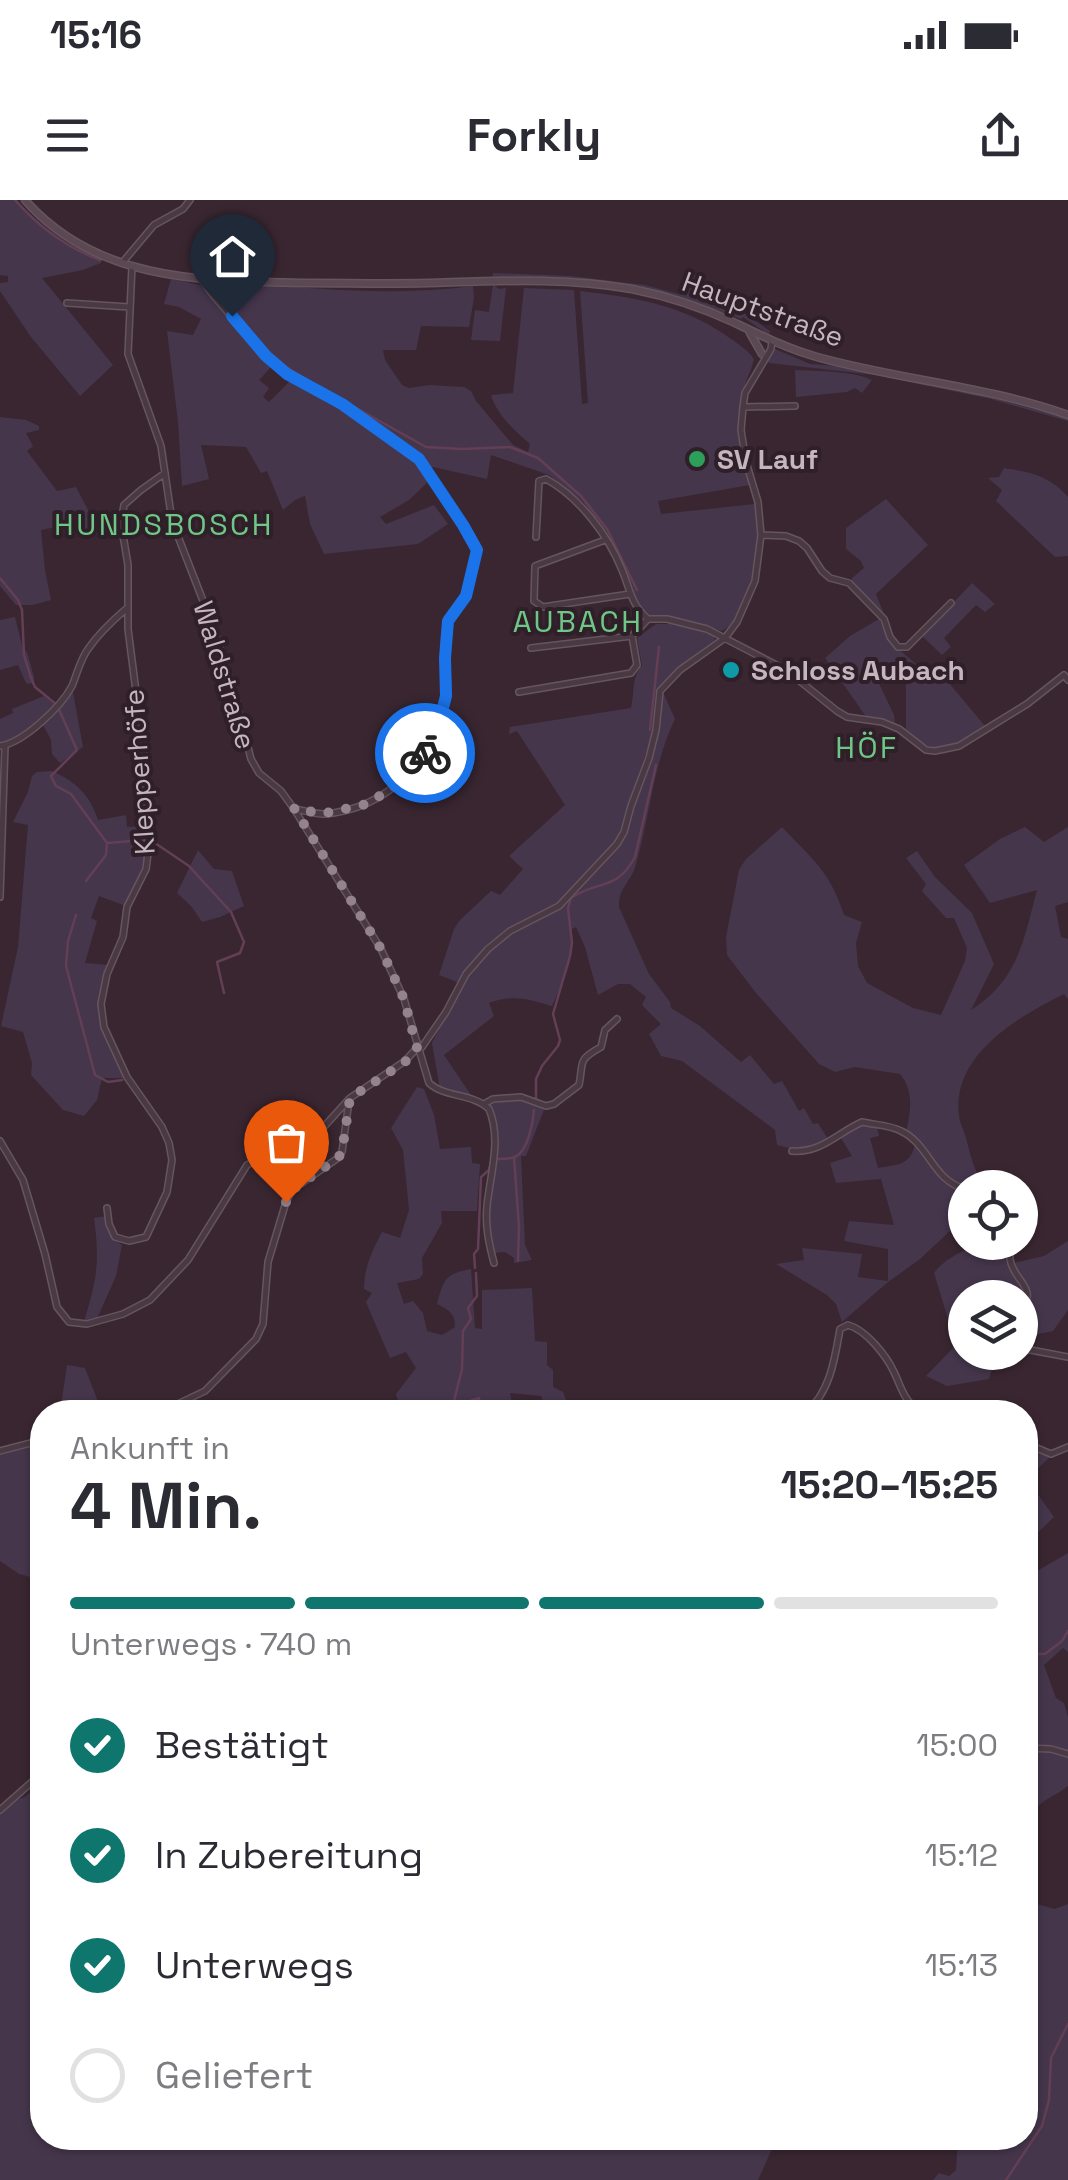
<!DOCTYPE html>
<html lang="de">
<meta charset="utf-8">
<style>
body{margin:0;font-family:"Space Grotesk",sans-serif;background:#f2f2f3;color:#2b2b33;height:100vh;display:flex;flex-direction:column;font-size:38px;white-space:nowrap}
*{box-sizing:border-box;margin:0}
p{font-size:32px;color:#7c7c81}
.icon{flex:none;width:55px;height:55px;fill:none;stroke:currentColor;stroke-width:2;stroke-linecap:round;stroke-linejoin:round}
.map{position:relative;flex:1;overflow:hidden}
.drawer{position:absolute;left:30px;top:1200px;width:1008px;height:750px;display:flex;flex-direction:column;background:#fff;border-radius:40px;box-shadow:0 2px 8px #0004}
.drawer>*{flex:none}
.tools{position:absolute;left:948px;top:970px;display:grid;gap:20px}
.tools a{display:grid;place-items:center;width:90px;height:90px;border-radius:50%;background:#fff;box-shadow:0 2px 8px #0004;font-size:50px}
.pin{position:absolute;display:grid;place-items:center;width:85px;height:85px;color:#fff;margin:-102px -42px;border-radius:50% 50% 50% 0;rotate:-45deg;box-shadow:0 0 10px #0007}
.pin .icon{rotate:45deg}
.courier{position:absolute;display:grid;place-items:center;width:100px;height:100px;margin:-50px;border:8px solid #1a73e8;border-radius:50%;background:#fff;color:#222;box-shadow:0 2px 12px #0007}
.head em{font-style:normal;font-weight:800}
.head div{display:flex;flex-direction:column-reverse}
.head{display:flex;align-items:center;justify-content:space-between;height:170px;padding:0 40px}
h1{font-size:65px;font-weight:800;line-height:75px}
.bar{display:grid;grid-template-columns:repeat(4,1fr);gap:15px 10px;align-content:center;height:120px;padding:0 40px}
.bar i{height:12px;border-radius:8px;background:#e1e1e2}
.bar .on{background:#0f766e}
.bar p{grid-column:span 4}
ol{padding:0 40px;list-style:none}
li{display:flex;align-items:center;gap:30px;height:110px}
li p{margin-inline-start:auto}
li .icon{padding:10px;border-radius:50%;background:#0f766e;color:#fff;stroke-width:4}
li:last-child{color:#7c7c81}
li i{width:55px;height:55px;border:5px solid #e1e1e2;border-radius:50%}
.status{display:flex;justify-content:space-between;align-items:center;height:70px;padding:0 50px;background:#fff;direction:ltr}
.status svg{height:28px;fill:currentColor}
header{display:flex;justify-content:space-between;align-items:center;height:130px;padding:0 40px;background:#fff;font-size:45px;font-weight:800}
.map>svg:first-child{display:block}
.green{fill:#45364c}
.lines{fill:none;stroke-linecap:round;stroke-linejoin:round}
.stream{stroke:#633f55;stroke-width:2.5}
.minor-casing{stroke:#65555e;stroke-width:8}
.secondary-casing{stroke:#65555e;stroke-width:9}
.minor{stroke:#4a3943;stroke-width:5}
.secondary{stroke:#5c4853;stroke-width:6}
.done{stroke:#94838d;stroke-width:10;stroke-dasharray:0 18}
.route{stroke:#1a73e8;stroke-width:12}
.leisure-dot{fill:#2e9e5b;stroke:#2f1f28;stroke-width:4}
.culture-dot{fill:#0f9aa8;stroke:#2f1f28;stroke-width:4}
.labels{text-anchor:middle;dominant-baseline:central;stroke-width:8;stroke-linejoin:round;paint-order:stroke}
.street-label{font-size:28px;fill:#c5b5be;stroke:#2f1f28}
.poi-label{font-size:28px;font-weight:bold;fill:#c5b5be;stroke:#2f1f28;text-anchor:start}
.neighbourhood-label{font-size:30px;letter-spacing:2.5px;fill:#6fc787;stroke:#2f1f28}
</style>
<div class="status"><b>15:16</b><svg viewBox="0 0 49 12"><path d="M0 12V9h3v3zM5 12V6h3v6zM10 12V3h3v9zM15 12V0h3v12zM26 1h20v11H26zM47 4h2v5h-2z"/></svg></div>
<header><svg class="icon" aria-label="menu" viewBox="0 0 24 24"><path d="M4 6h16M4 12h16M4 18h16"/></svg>Forkly<svg class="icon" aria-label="share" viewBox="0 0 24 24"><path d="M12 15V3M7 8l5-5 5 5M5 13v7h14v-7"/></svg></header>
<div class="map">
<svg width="1068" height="1980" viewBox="0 0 1068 1980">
<rect width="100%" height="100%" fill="#392631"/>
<path class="green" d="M 0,0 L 17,0 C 40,26 70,48 102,59 L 101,63 L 83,70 L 42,78 L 113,165 L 80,196 L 31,137 L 0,91 L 0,83 L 8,82 L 8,76 L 0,75 Z
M 690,70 L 731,112 L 741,111 L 770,131 L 769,135 L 743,117 L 741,119 C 708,108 674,94 639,87 C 590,78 541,77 492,77 L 493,73 L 571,76 L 645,85 L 682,95 Z
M 171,79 L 200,85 L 225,110 L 203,83 L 204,79 C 293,87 384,98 473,86 L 474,98 L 469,127 L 421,126 L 416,150 L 383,150 L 385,160 L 402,185 L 409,188 L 430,185 L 464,187 L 471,191 L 476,201 L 513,245 L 528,252 L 530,244 C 514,230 497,215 491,195 L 513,193 L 524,88 L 574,90 L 582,204 L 588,203 L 580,91 C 631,97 680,104 724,134 C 735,142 746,148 754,159 C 752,169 746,179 744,189 C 736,219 742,256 750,285 L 658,301 L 661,314 L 755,304 C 761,339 757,410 722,431 L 683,419 L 647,415 L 636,399 L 624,367 L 583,302 L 549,275 L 491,255 L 487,279 L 433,267 L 429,270 C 389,222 327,195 273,165 L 259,180 L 269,188 L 263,197 L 269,202 L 292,179 L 394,242 L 416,259 L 431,279 L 409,300 L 380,317 L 386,324 L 434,305 L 448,324 L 418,344 L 324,354 L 310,324 L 305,296 L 295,300 L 283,310 L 267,271 L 261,273 L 246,247 L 201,245 L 209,279 L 182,286 L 178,222 L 167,131 L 193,135 L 201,119 L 179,107 L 164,104 Z
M 493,84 L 499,89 L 506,88 L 500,141 L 471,140 L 475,110 L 489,112 Z
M 775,149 L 810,164 L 841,166 L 982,195 L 1068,218 L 1068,221 L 991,199 L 875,175 L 769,163 L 767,161 Z
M 795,170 C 816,171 854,171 872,180 L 862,193 L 855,188 L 847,192 L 796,197 Z
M 0,217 L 26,220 L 39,226 L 39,230 L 26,233 L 33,246 L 27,251 L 57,291 L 76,287 L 98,329 L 97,335 L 66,325 L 41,330 L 45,370 L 51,400 L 33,405 L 16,405 L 0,386 Z
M 1004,268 C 1030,272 1050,276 1068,297 L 1068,356 L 1055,357 L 996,301 L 1002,290 L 988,278 L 999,277 Z
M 886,299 L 928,345 L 876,394 L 884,414 L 852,381 L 852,378 L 864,368 L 861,361 L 846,349 L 846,328 Z
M 972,383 L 995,404 L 985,412 L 976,405 L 944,438 L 951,447 L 942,455 L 922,436 Z
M 15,417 L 23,449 L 27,452 L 34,477 L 34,482 L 29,484 L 26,483 L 18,465 L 0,470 L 0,420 Z
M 879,419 L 888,440 L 924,471 L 933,464 L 985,526 C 956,546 933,561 906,529 L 906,477 L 887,464 L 874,473 L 894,515 L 895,524 L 867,518 L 825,458 L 850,436 Z
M 656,424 L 680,424 L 713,435 L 715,440 L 677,468 L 660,486 L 655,497 L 652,535 L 614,650 C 628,616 651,574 657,538 C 659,522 658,506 662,490 L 675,519 C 653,564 650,616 636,664 C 632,681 618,688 619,707 L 649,774 L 670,802 L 671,808 L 700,826 L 741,862 L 750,855 L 774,884 L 782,881 L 799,911 L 804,908 L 813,924 L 818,923 L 829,941 C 810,949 797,951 777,945 L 775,930 L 682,861 L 661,856 L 649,834 L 661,824 L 642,805 L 646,797 L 630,784 L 618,784 L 598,795 L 585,747 L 576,727 L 570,730 C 577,758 563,781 552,806 C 528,799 513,794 489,803 L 494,816 L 444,855 L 473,898 L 440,889 L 432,843 L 462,784 L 439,775 L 454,729 L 460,720 L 491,691 L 500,695 L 523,669 L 509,656 L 565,605 L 517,531 L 509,534 L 510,527 L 631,508 C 635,490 631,480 642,465 L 637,438 Z
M 72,487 L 83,547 L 60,563 L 52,554 L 51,540 L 42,523 L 60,507 Z
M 44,496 L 56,506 C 40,521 22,539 0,543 L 0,519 L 13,513 L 12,509 Z
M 52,571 C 75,581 91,596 98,620 L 126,615 L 127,627 L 146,626 C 148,665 144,672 126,706 L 99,696 L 91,718 L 97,721 L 85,763 L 109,765 C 103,781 98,797 99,814 L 125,878 L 102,878 L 97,900 L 84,916 L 63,910 L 31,875 L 32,863 L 23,832 L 1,826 L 18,747 L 28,625 L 13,622 L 28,592 L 32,576 L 37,572 Z
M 782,627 C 812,659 830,671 844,715 L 862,722 L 856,743 L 858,766 L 867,783 L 913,808 L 941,815 L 965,761 L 967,748 L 954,718 L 946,718 L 922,691 L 926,684 L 906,658 L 917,651 L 935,677 L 972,713 L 994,764 L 971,810 C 1018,781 1024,739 1037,690 L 990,703 L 964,665 L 1000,639 L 1025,627 L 1044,642 L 1068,627 L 1068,702 L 1055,706 L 1061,737 L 1068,739 L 1068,799 L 1064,794 C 1018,817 951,855 959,916 C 960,923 964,931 966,938 C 971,956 974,974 987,987 L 965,988 L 965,1017 L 920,1059 L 888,1082 L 842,1122 L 836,1104 L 827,1095 L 776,1064 L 804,1060 L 802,1048 L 862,1054 L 858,1077 L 888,1081 L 888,1049 L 844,1041 L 849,1021 L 894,1025 L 881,979 L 836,983 L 830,963 L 852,956 L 841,938 L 861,924 L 877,928 L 879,936 L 870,938 L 878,968 C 901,964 912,965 916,939 L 906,932 C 911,912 914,890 900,874 L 855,867 L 835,872 L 819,864 L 756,793 L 727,755 L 726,737 L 739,670 L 746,659 Z
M 198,650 L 214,669 L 232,671 L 244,706 L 220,717 L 202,722 L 191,706 L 177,693 Z
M 417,887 L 424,889 L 434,915 L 440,949 L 471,947 L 472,963 L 480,964 L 477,1011 L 441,1011 L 442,1023 L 422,1058 L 423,1074 L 419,1079 L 397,1083 L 404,1104 L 413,1101 L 423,1113 L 427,1131 L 442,1135 L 455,1127 C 455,1113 449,1110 437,1104 C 444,1079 445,1074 471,1069 L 475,1128 L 482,1129 L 482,1090 L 532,1088 L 535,1141 L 547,1142 L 547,1165 L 553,1170 L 553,1187 L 563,1192 L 571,1212 L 546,1212 L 541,1196 L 510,1193 L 514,1212 L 393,1212 L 399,1205 L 396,1194 L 416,1168 L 406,1152 L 390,1158 L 366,1102 L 372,1093 L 364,1089 C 364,1068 372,1051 382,1032 L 400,1038 L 409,1010 L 403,950 L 391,928 Z
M 514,899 L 524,900 L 545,907 L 526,956 L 521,956 L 525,1045 L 532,1060 L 514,1063 L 514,1058 L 505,1052 L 493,1053 L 488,1022 L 497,934 L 488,906 L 496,900 Z
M 106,1016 L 115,1040 L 122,1045 L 116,1076 L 96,1121 L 84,1122 C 97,1078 100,1063 94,1018 Z
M 1068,1041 L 1068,1110 L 1053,1131 L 1024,1137 L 1038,1153 L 1020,1148 L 1020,1098 L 965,1098 L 965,1152 L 997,1153 L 989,1179 L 947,1186 L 926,1176 L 956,1145 L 934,1073 C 944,1058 975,1043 993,1043 L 1009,1064 L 1044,1056 Z
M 67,1165 L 85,1168 L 102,1212 L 60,1212 Z
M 42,1238 L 42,1380 L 19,1374 L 0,1361 L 0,1252 Z
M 1025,1245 L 1052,1255 L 1027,1279 L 1054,1317 L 1025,1345 Z
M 1068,1353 L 1068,1452 L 1063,1448 L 1044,1465 L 1056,1498 L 1064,1503 L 1068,1517 L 1068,1586 C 1049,1601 1031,1601 1028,1629 L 1025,1632 L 1025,1538 L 1029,1531 L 1025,1528 L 1025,1378 Z
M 42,1583 L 42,1938 L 683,1938 L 684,1940 L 737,1941 L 738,1938 L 777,1938 L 758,1980 L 0,1980 L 0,1612 L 10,1602 L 25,1597 Z
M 1037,1704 L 1055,1709 L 1068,1704 L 1068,1980 L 933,1980 L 939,1973 L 949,1976 L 956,1970 L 958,1938 L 1025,1938 L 1025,1742 L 1033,1732 L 1025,1717 L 1025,1706 Z"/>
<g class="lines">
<path class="stream" d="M 15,0 C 38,26 67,48 100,60
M 241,123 L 263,147 L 285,166 L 308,181 L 426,247 L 462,249 L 510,247 L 538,258 L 581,296 L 607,329 L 637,390
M 0,378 L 18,400 L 22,410 L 24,455 L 31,478 L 35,487 L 57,505 L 77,550 L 51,576 L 56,586 L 71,594 L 107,643 L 106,655 L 86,681
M 650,530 L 659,447
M 152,641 L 189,666 L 231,712 L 244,742 L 240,753 L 217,762 L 224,793
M 107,643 L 145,640
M 76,715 L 68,741 L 66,766 L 95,875 L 108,882 L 122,880
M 536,899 L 536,879 L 542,866 L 558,846 L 560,840 L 553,814 L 570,756 L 572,743 L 568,708 L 571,698 C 599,679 616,692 635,657 L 656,565
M 514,957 L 519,1027 L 518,1061
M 498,959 C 504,959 510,959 515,957 C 528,951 533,923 534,910
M 475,1068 L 474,1054 L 478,1049 L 481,977 L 489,970 L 491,962
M 476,1073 L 477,1096 L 468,1108 L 471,1119 L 463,1131 L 462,1169 L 454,1201 L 458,1205 L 479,1198 L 481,1212
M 1025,1440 L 1038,1454 L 1045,1454 L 1062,1441 L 1068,1431
M 1006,1980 L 1042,1926 L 1049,1900 L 1051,1858 L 1068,1824"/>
<defs>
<path id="minor" d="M 122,63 L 154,25 L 183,9 L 190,0
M 132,66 L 128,154 L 161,246 L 172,321 L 214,429 L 236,500 L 251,559 L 259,573 L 281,591 L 294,609 L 381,749 L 404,799 L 429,883 C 445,898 473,893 489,909 C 502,940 490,975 487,1006 C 485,1026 489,1044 494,1063
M 202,80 L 213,95 L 254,143 L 287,174 L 342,204 L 419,259 L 463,325 L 477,350 C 474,365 472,382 467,395 C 463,404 453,411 449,420 C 439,444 450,472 447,496 C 437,558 388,609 324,614 C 314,614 303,610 294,609
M 67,103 L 129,107
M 743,207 L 795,206
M 761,335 L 786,336 L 799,341 L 807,348 L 822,371 L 830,378 L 849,383 L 884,419 L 890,437 L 898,447 L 907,447 L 951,403
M 536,337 L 539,281 L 546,279 C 579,297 608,335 622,370 C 630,389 631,405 648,419 L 667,419 L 707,429 L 786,470 L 837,511 L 847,517 L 882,522 L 899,529 L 926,550 L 935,551 L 959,546 L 1027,504 L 1064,475 L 1068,480
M 605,340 L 535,366 L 534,401 L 543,407 L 630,394
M 531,448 L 632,436 L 648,419
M 519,492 L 631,473 L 637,465 L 632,436
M 0,546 C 23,543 61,507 72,486 C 77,474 80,460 88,449 C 99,433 112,421 126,409
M 0,697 L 5,546
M 422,847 L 446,812 L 466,774 L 488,749 L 510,731 L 559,706 L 617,644 L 624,632 L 631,606 L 649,558 L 656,530 L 660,491 L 680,470 L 725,438 L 737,422 L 755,381 L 761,335 L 758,302 L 746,262 L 741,230 L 743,207 L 745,193 L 771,149 L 772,141
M 484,904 L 493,899 L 521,897 L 546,906 L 554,904 L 579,885 C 584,862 576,861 601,847 L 605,830 L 617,819
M 0,941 L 23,980 L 45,1054 L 57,1107 L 69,1122 L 87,1124 L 123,1114 L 150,1100 L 188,1060 L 247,965 L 266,955 L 300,947 L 311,941 L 350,898 L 405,861 L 417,848
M 792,951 C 822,953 837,933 862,922 C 875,925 890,925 901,931 C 929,944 933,981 965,989
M 107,1008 L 109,1024 L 115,1037 L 129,1041 L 146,1037 L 167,992 L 172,960 L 169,943 L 162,927 L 127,877 L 104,827 L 101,804 L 107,774 L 123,737 L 127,707 L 146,669 L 148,653 L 145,562 L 128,429 L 128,365 L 121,323 L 124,305 L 141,290 L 165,273
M 1013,1042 C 1012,1047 1009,1055 1010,1059 C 1013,1082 1040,1086 1020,1114
M 1020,1148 L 1068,1157
M 161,1212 L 205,1191 L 256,1139 L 263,1124 L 268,1062 L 286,1002 L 292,990 L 338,958 L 342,952 L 349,901
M 806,1212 C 830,1193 835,1158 840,1129 L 848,1125 C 866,1130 886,1155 894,1172 C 902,1189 904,1201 920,1212
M 1025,1243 L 1051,1254 L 1068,1247
M 0,1251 L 42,1240
M 1025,1548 L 1051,1549 L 1068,1554
M 0,1610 L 42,1573"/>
<path id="secondary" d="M 25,0 C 98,83 206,81 307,83 C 347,83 388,84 428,83 C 497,81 564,77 632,89 C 667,96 701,107 733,122 C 760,135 788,149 817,157 C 900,180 987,186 1068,215
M 750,133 L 762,154"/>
</defs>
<use href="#minor" class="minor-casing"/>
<use href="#secondary" class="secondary-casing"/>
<use href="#minor" class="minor"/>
<use href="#secondary" class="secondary"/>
</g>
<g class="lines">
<path class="done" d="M 286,1002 L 292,990 L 338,958 L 342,952 L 350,898 L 405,862 L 417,848 L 404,799 L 381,749 L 294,608 L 322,614 L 367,604 L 394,587 L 416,568 L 425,553"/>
<path class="route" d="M 232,116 L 266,156 L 287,174 L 342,204 L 419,259 L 463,325 L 477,350 L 466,396 L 448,421 L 445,458 L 446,496 L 436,535 L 425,553"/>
</g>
<circle class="leisure-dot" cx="697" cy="259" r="10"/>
<circle class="culture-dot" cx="731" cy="470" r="10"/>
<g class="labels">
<g class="street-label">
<text transform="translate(763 109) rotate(20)">Hauptstraße</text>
<text transform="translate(225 475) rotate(73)">Waldstraße</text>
<text transform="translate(139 572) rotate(-94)">Klepperhöfe</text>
</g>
<g class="poi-label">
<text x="717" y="259">SV Lauf</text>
<text x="751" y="470">Schloss Aubach</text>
</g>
<g class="neighbourhood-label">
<text x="164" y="324">HUNDSBOSCH</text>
<text x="578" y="421">AUBACH</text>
<text x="867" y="547">HÖF</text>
</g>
</g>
</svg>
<div class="tools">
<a><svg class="icon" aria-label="locate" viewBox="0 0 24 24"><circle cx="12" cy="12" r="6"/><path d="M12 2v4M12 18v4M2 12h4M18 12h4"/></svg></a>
<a><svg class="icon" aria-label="layers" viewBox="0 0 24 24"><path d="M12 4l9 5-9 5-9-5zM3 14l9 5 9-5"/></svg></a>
</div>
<div class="pin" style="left:286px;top:1002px;background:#ea580c"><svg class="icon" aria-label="bag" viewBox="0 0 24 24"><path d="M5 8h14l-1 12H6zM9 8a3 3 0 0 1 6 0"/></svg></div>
<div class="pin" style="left:232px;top:116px;background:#1f2937"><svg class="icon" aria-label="home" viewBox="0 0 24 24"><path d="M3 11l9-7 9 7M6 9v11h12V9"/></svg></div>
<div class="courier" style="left:425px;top:553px"><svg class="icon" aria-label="bike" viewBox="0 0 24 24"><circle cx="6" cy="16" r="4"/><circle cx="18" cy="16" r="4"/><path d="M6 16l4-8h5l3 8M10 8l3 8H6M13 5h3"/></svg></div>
<section class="drawer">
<div class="head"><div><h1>4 Min.</h1><p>Ankunft in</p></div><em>15:20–15:25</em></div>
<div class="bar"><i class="on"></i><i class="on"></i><i class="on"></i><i></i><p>Unterwegs · 740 m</p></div>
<ol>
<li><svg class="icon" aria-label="check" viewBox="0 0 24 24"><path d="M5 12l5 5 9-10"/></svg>Bestätigt<p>15:00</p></li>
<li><svg class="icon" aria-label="check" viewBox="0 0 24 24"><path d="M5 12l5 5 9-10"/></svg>In Zubereitung<p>15:12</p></li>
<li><svg class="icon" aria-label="check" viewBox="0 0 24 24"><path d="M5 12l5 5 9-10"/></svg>Unterwegs<p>15:13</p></li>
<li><i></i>Geliefert</li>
</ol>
</section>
</div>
